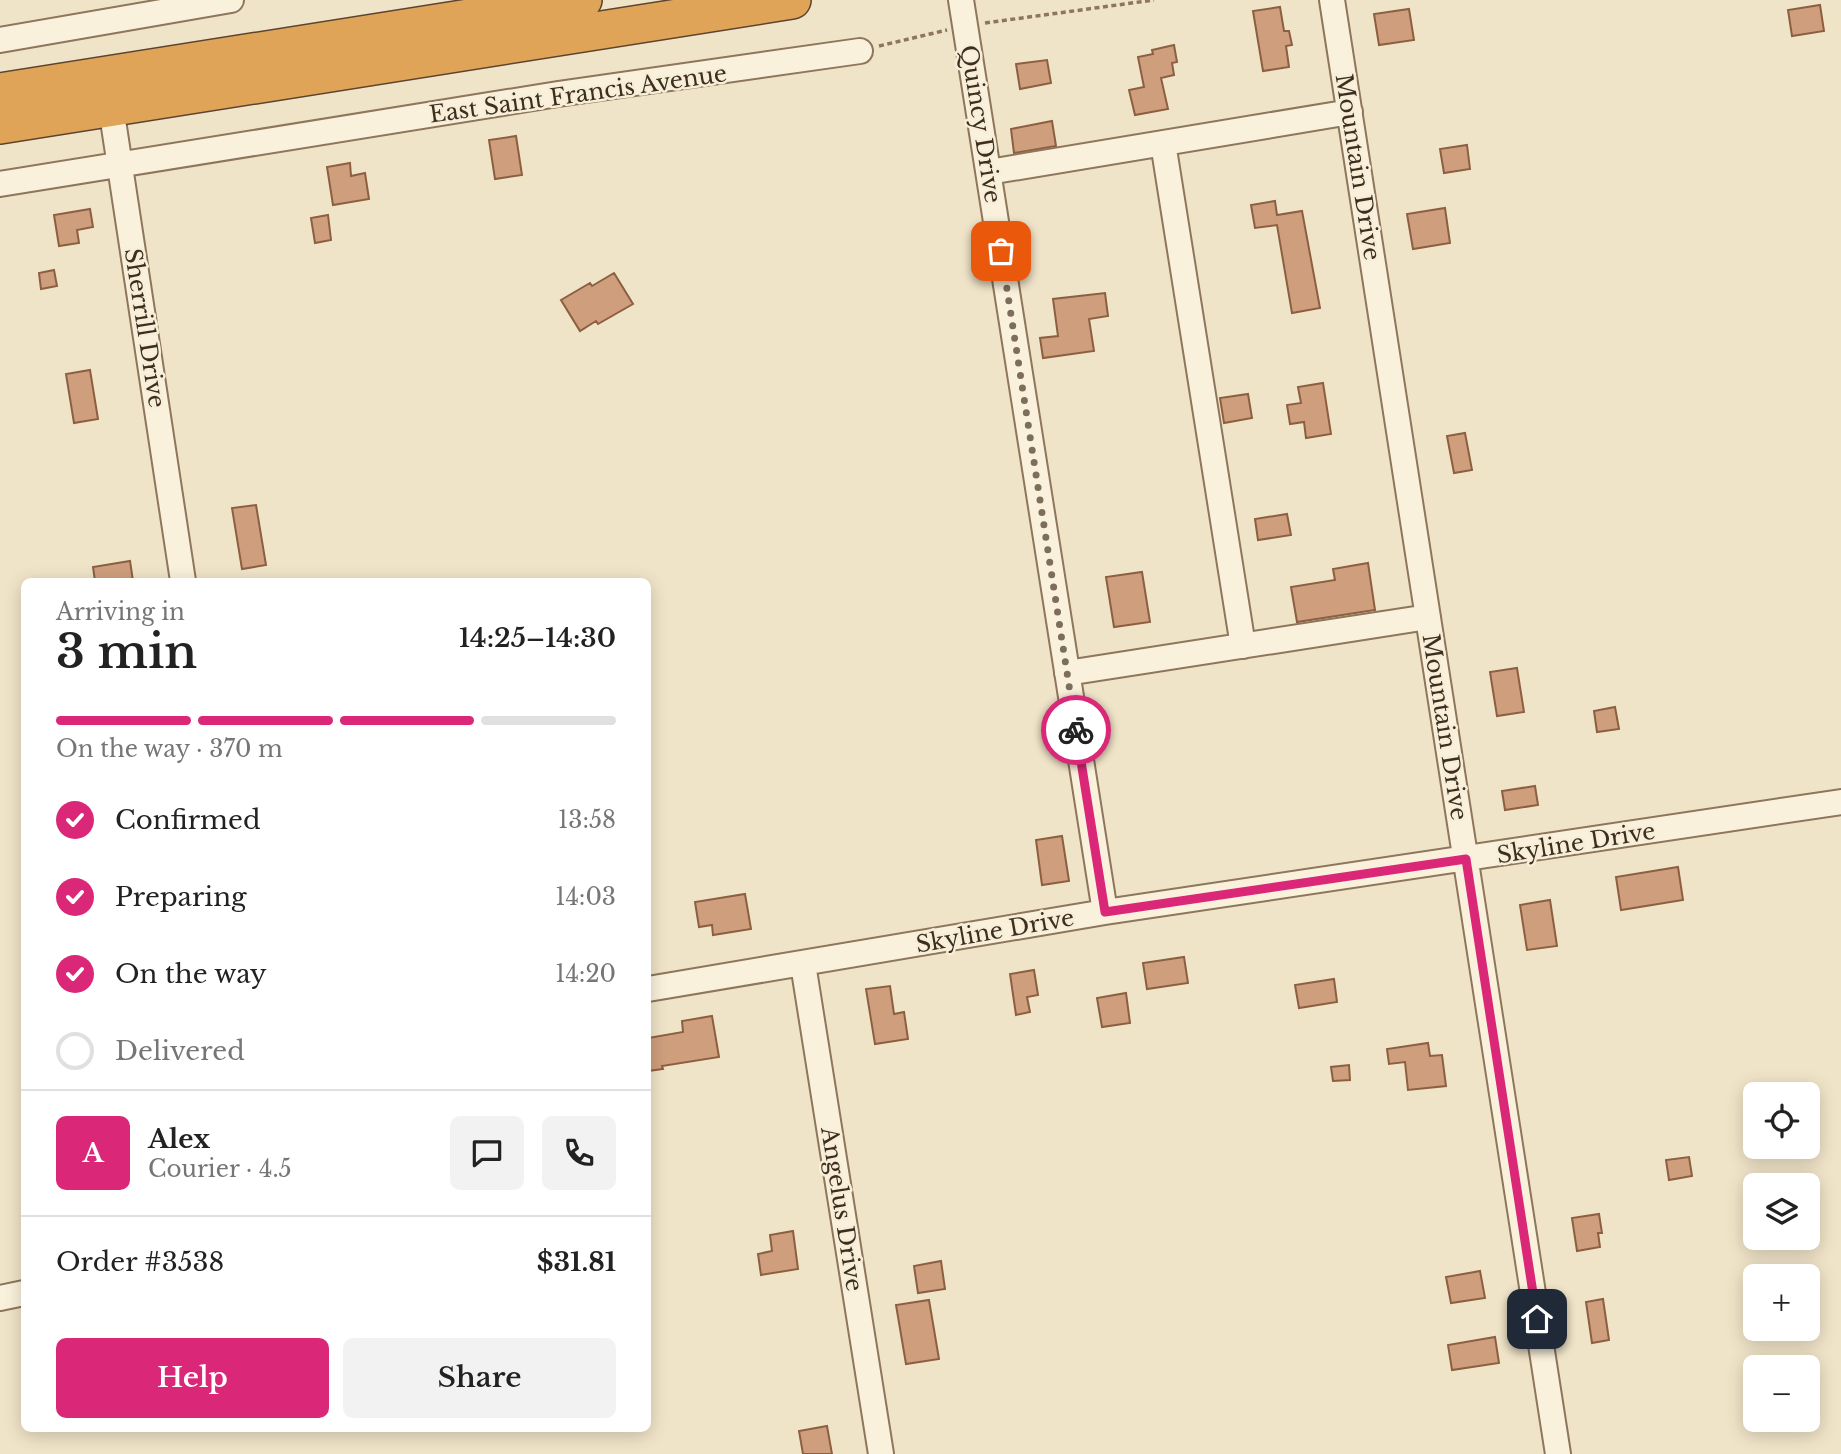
<!DOCTYPE html>
<meta charset="utf-8">
<style>
body{margin:0;font-family:"Libre Baskerville",serif;background:#f2f2f2;color:#222;height:100vh;display:flex;flex-direction:column;font-size:26px;white-space:nowrap}
*{box-sizing:border-box;margin:0}
p{font-size:23px;color:#767676}
.icon{flex:none;width:38px;height:38px;fill:none;stroke:currentColor;stroke-width:2;stroke-linecap:round;stroke-linejoin:round}
.map{position:relative;flex:1;overflow:hidden}
.details{position:absolute;left:21px;top:578px;width:630px;height:854px;display:flex;flex-direction:column;background:#fff;border-radius:10px;box-shadow:0 4px 18px #0003}
.details>*{flex:none}
.controls{position:absolute;left:1743px;top:1082px;display:grid;gap:14px}
.controls a{display:grid;place-items:center;width:77px;height:77px;border-radius:10px;background:#fff;box-shadow:0 4px 18px #0003;font-size:35px}
.pin{position:absolute;display:grid;place-items:center;width:60px;height:60px;color:#fff;margin:-30px;border-radius:14px;box-shadow:0 4px 10px #0006}
.courier{position:absolute;display:grid;place-items:center;width:70px;height:70px;margin:-35px;border:5px solid #db2777;border-radius:50%;background:#fff;color:#222;box-shadow:0 2px 9px #0007}
.summary em{font-style:normal;font-weight:600}
.summary div{display:flex;flex-direction:column-reverse}
.summary{display:flex;align-items:center;justify-content:space-between;height:119px;padding:0 35px}
h1{font-size:46px;font-weight:600;line-height:52px}
.bar{display:grid;grid-template-columns:repeat(4,1fr);gap:10px 7px;align-content:center;height:84px;padding:0 35px}
.bar i{height:9px;border-radius:5px;background:#e0e0e0}
.bar .selected{background:#db2777}
.bar p{grid-column:span 4}
.line{display:flex;align-items:center;gap:18px;padding:0 35px;border-top:2px solid #e0e0e0}
.line div{flex:1}
.round{display:grid;place-items:center;flex:none;width:74px;height:74px;border-radius:10px;background:#f2f2f2}
ol{padding:0 35px;list-style:none}
li{display:flex;align-items:center;gap:21px;height:77px}
li p{margin-inline-start:auto}
li .icon{padding:7px;border-radius:50%;background:#db2777;color:#fff;stroke-width:4}
li:last-child{color:#767676}
li i{width:38px;height:38px;border:4px solid #e0e0e0;border-radius:50%}
.button{display:flex;gap:14px;margin-top:auto;padding:14px 35px}
.button a{flex:1;height:80px;border-radius:10px;background:#db2777;color:#fff;font-size:28px;font-weight:600;line-height:80px;text-align:center}
.button a+a{background:#f2f2f2;color:#222}
.map>svg:first-child{display:block}
.building{fill:#cf9f7d;stroke:#8d5f41;stroke-width:2}
.lines{fill:none;stroke-linecap:round;stroke-linejoin:round}
.minor-casing{stroke:#8d765c;stroke-width:28}
.highway-casing{stroke:#5b4430;stroke-width:40}
.path{stroke:#8d765c;stroke-width:3.5;stroke-dasharray:5 3.5;stroke-linecap:butt}
.minor{stroke:#faf1dc;stroke-width:24}
.highway{stroke:#e0a458;stroke-width:37}
.done{stroke:#7c6e5b;stroke-width:7;stroke-dasharray:0 12.6}
.route{stroke:#db2777;stroke-width:9}
.labels{text-anchor:middle;dominant-baseline:central;stroke-width:5;stroke-linejoin:round;paint-order:stroke}
.street-label{font-size:23px;fill:#3d2e20;stroke:#f7eed8}
</style>
<div class="map">
<svg width="1841" height="1454" viewBox="0 0 1841 1454">
<rect width="100%" height="100%" fill="#f0e4c8"/>
<path class="building" d="M 1820,5 L 1824,31 L 1792,36 L 1788,10 Z
M 1280,7 L 1284,31 L 1289,31 L 1292,45 L 1286,46 L 1289,67 L 1263,71 L 1253,11 Z
M 1409,9 L 1414,40 L 1379,45 L 1374,14 Z
M 1174,45 L 1177,62 L 1172,63 L 1174,75 L 1161,78 L 1168,109 L 1135,115 L 1129,90 L 1144,87 L 1138,57 L 1153,54 L 1152,50 Z
M 1047,60 L 1051,83 L 1020,89 L 1016,64 Z
M 1052,121 L 1056,146 L 1014,153 L 1011,129 Z
M 516,136 L 522,175 L 495,179 L 489,140 Z
M 1467,145 L 1470,169 L 1444,173 L 1440,149 Z
M 350,163 L 351,176 L 365,173 L 369,199 L 333,205 L 327,167 Z
M 1275,201 L 1277,215 L 1302,211 L 1320,308 L 1292,313 L 1277,225 L 1255,228 L 1251,205 Z
M 1445,208 L 1450,243 L 1413,249 L 1407,214 Z
M 90,209 L 93,227 L 77,230 L 79,243 L 59,246 L 54,215 Z
M 328,215 L 331,240 L 315,243 L 311,218 Z
M 54,270 L 57,286 L 41,289 L 39,273 Z
M 614,273 L 633,304 L 598,324 L 596,321 L 580,331 L 561,300 L 590,283 L 592,286 Z
M 1105,293 L 1108,316 L 1089,319 L 1094,351 L 1043,358 L 1040,338 L 1058,336 L 1053,299 Z
M 90,370 L 98,419 L 74,423 L 66,374 Z
M 1323,383 L 1331,434 L 1306,438 L 1304,422 L 1290,424 L 1287,405 L 1301,403 L 1298,387 Z
M 1248,394 L 1252,418 L 1224,423 L 1220,398 Z
M 1465,433 L 1472,470 L 1454,473 L 1447,436 Z
M 256,505 L 266,565 L 242,569 L 232,508 Z
M 1287,514 L 1291,535 L 1258,540 L 1255,519 Z
M 130,561 L 133,581 L 95,581 L 93,567 Z
M 1368,563 L 1375,610 L 1297,622 L 1291,587 L 1335,580 L 1333,569 Z
M 1142,572 L 1150,622 L 1114,627 L 1106,577 Z
M 1517,668 L 1524,712 L 1497,716 L 1490,672 Z
M 1615,707 L 1619,729 L 1597,732 L 1594,711 Z
M 1535,786 L 1538,805 L 1505,810 L 1502,791 Z
M 1062,836 L 1069,881 L 1042,885 L 1036,840 Z
M 1678,867 L 1683,900 L 1621,910 L 1616,877 Z
M 745,894 L 751,929 L 713,935 L 712,925 L 699,927 L 695,902 Z
M 1550,900 L 1557,946 L 1527,950 L 1520,905 Z
M 1184,957 L 1188,983 L 1147,989 L 1143,963 Z
M 1034,970 L 1038,995 L 1027,997 L 1030,1012 L 1016,1015 L 1010,974 Z
M 1334,979 L 1337,1002 L 1299,1008 L 1295,985 Z
M 890,986 L 894,1014 L 904,1012 L 908,1039 L 875,1044 L 866,989 Z
M 1126,993 L 1130,1023 L 1102,1027 L 1097,998 Z
M 712,1016 L 719,1057 L 662,1066 L 663,1069 L 648,1071 L 648,1038 L 683,1032 L 682,1021 Z
M 1428,1043 L 1430,1056 L 1442,1055 L 1446,1086 L 1408,1090 L 1405,1062 L 1389,1064 L 1387,1049 Z
M 1349,1065 L 1350,1080 L 1333,1081 L 1331,1067 Z
M 1689,1157 L 1692,1176 L 1669,1180 L 1666,1160 Z
M 1599,1214 L 1602,1233 L 1598,1233 L 1600,1247 L 1577,1251 L 1572,1218 Z
M 793,1231 L 798,1269 L 761,1275 L 758,1254 L 772,1251 L 770,1235 Z
M 941,1261 L 945,1289 L 918,1293 L 914,1266 Z
M 1480,1271 L 1485,1298 L 1451,1303 L 1446,1277 Z
M 1603,1299 L 1609,1340 L 1592,1343 L 1586,1302 Z
M 929,1300 L 939,1359 L 906,1364 L 896,1305 Z
M 1495,1337 L 1499,1363 L 1452,1370 L 1448,1345 Z
M 827,1426 L 832,1454 L 803,1454 L 799,1431 Z"/>
<g class="lines">
<defs>
<path id="minor" d="M 961,0 L 1105,912
M 1332,0 L 1558,1454
M 0,40 L 231,0
M 109,94 L 183,581
M 1163,143 L 1243,646
M 989,172 L 1350,112
M 0,184 L 558,94 L 860,51
M 1067,673 L 1428,617
M 803,964 L 881,1454
M 648,989 L 1105,912 L 1841,802
M 0,1298 L 24,1293"/>
<path id="highway" d="M 0,92 L 583,0
M 0,125 L 792,0"/>
</defs>
<use href="#minor" class="minor-casing"/>
<use href="#highway" class="highway-casing"/>
<path class="path" d="M 985,23 L 1154,0
M 879,46 L 947,30"/>
<use href="#minor" class="minor"/>
<use href="#highway" class="highway"/>
</g>
<g class="lines">
<path class="done" d="M 1001,251 L 1076,730"/>
<path class="route" d="M 1076,730 L 1105,912 L 1466,859 L 1537,1319"/>
</g>
<g class="labels">
<g class="street-label">
<text transform="translate(578 94) rotate(-8)">East Saint Francis Avenue</text>
<text transform="translate(981 124) rotate(81)">Quincy Drive</text>
<text transform="translate(1358 167) rotate(81)">Mountain Drive</text>
<text transform="translate(145 328) rotate(81)">Sherrill Drive</text>
<text transform="translate(1445 727) rotate(81)">Mountain Drive</text>
<text transform="translate(1576 843) rotate(-9)">Skyline Drive</text>
<text transform="translate(995 931) rotate(-10)">Skyline Drive</text>
<text transform="translate(842 1209) rotate(81)">Angelus Drive</text>
</g>
</g>
</svg>
<div class="controls">
<a><svg class="icon" aria-label="locate" viewBox="0 0 24 24"><circle cx="12" cy="12" r="6"/><path d="M12 2v4M12 18v4M2 12h4M18 12h4"/></svg></a>
<a><svg class="icon" aria-label="layers" viewBox="0 0 24 24"><path d="M12 4l9 5-9 5-9-5zM3 14l9 5 9-5"/></svg></a>
<a>+</a>
<a>−</a>
</div>
<div class="pin" style="left:1001px;top:251px;background:#ea580c"><svg class="icon" aria-label="bag" viewBox="0 0 24 24"><path d="M5 8h14l-1 12H6zM9 8a3 3 0 0 1 6 0"/></svg></div>
<div class="pin" style="left:1537px;top:1319px;background:#1f2937"><svg class="icon" aria-label="home" viewBox="0 0 24 24"><path d="M3 11l9-7 9 7M6 9v11h12V9"/></svg></div>
<div class="courier" style="left:1076px;top:730px"><svg class="icon" aria-label="bike" viewBox="0 0 24 24"><circle cx="6" cy="16" r="4"/><circle cx="18" cy="16" r="4"/><path d="M6 16l4-8h5l3 8M10 8l3 8H6M13 5h3"/></svg></div>
<section class="details">
<div class="summary"><div><h1>3 min</h1><p>Arriving in</p></div><em>14:25–14:30</em></div>
<div class="bar"><i class="selected"></i><i class="selected"></i><i class="selected"></i><i></i><p>On the way · 370 m</p></div>
<ol>
<li><svg class="icon" aria-label="check" viewBox="0 0 24 24"><path d="M5 12l5 5 9-10"/></svg>Confirmed<p>13:58</p></li>
<li><svg class="icon" aria-label="check" viewBox="0 0 24 24"><path d="M5 12l5 5 9-10"/></svg>Preparing<p>14:03</p></li>
<li><svg class="icon" aria-label="check" viewBox="0 0 24 24"><path d="M5 12l5 5 9-10"/></svg>On the way<p>14:20</p></li>
<li><i></i>Delivered</li>
</ol>
<div class="line" style="height:126px"><b class="round" style="background:#db2777;color:#fff">A</b><div><b>Alex</b><p>Courier · 4.5</p></div><a class="round"><svg class="icon" aria-label="chat" viewBox="0 0 24 24"><path d="M4 5h16v11H9l-5 4z"/></svg></a><a class="round"><svg class="icon" aria-label="phone" viewBox="0 0 24 24"><path d="M5 4h4l2 5-3 2q2 4 5 5l2-3 5 2v4C11 20 4 13 5 4z"/></svg></a></div>
<div class="line" style="height:91px"><div>Order #3538</div><b>$31.81</b></div>
<div class="button"><a>Help</a><a>Share</a></div>
</section>
</div>
